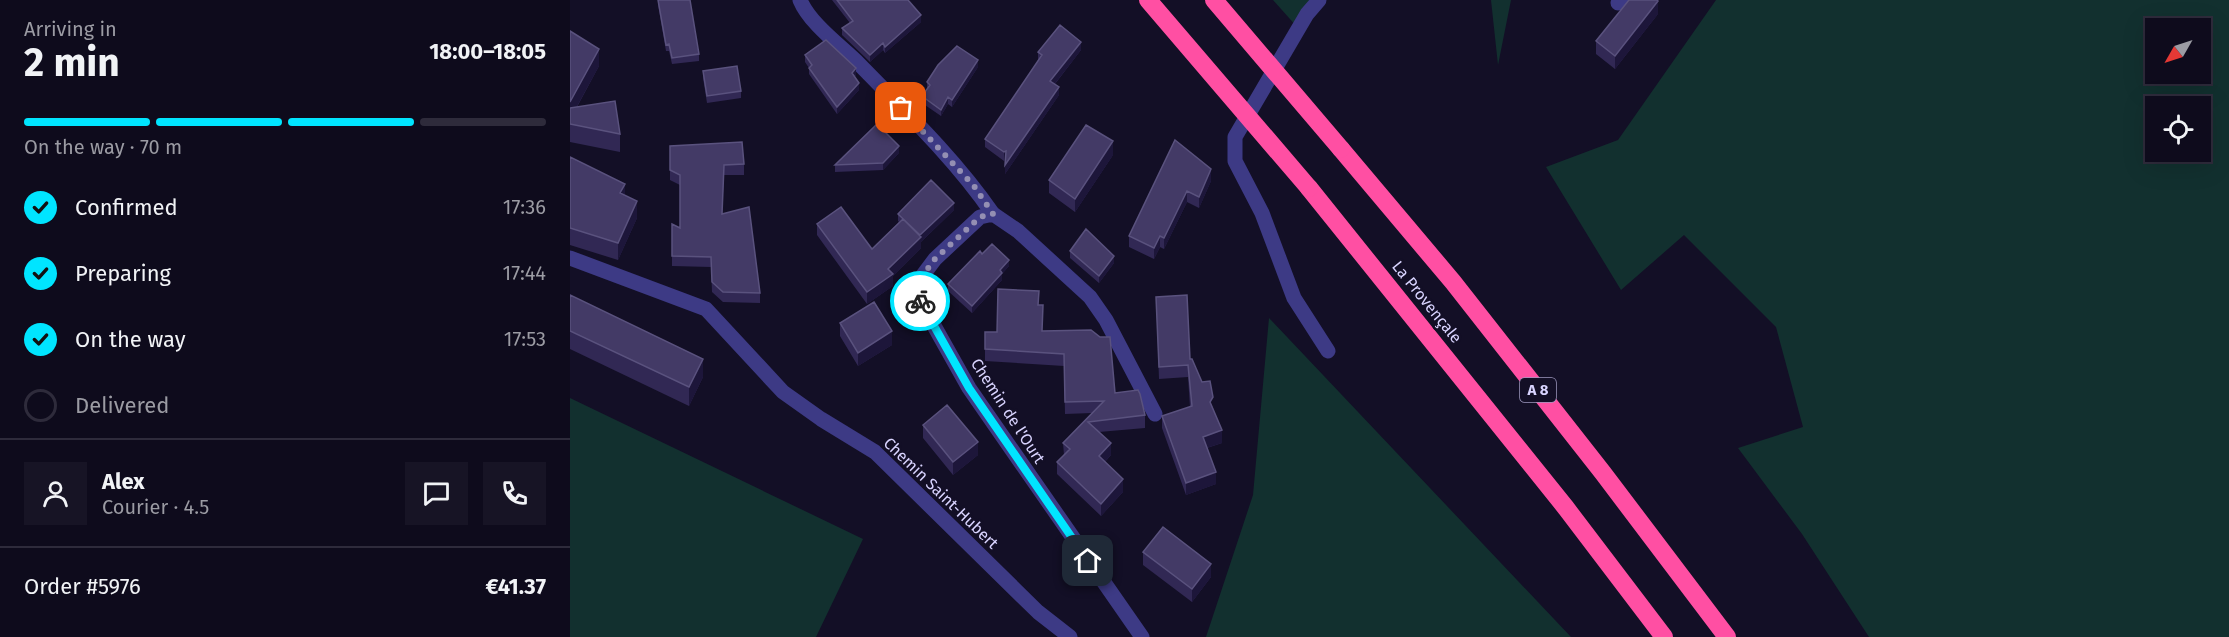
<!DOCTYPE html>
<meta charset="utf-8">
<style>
body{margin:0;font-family:"Fira Sans",sans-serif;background:#171425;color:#f1f3f6;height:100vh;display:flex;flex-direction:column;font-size:22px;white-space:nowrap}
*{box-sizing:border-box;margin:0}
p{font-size:20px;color:#9b9ba3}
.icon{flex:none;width:33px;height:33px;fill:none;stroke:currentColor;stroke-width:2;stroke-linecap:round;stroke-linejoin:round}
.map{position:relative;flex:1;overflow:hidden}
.panel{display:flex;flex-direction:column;background:#0e0b1c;width:570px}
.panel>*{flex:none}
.needle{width:39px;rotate:231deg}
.buttons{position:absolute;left:1575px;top:18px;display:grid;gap:12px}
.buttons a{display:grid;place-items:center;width:66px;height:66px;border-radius:0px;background:#0e0b1c;box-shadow:0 6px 24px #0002,0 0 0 2px #2e2b3b;font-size:30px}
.pin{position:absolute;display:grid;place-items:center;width:51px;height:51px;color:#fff;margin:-26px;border-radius:12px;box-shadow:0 3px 9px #0006}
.courier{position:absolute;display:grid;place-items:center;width:60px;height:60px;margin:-30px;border:4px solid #00e5ff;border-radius:50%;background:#fff;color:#222;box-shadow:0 2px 8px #0007}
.summary em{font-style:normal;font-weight:700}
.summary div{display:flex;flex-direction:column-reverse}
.summary{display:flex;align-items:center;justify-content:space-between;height:102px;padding:0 24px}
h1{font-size:39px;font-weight:700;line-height:45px}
.bar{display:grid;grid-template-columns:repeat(4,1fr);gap:9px 6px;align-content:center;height:72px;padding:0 24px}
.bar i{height:8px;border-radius:4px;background:#2e2b3b}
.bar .on{background:#00e5ff}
.bar p{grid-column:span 4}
.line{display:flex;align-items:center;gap:15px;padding:0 24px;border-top:2px solid #2e2b3b}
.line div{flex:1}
.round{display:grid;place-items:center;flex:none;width:63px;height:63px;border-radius:0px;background:#171425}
ol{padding:0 24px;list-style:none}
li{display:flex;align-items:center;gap:18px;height:66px}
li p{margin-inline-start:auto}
li .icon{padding:6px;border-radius:50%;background:#00e5ff;color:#111;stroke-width:4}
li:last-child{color:#9b9ba3}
li i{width:33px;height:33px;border:3px solid #2e2b3b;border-radius:50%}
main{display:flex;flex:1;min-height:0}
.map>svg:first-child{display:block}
.green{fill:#12302f;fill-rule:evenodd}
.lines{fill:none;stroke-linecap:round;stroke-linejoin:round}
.service{stroke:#3d3a85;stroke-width:15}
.minor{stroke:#3d3a85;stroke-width:15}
.motorway{stroke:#ff4fa3;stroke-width:18}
.motorway-bridge{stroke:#ff4fa3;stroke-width:18}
.wall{fill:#312854}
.shaded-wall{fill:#1d163a}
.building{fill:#433a66;stroke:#5a527e;stroke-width:1.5}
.done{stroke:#948fb3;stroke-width:6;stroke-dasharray:0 10.8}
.route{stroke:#00e5ff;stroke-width:8}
.labels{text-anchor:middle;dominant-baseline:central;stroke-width:5;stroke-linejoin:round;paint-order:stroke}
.shield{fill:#130f26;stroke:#9e99be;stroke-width:1.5}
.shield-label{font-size:15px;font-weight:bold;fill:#d9d4ff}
.street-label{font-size:16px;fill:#d9d4ff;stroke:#130f26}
</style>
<main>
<section class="panel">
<div class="summary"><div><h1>2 min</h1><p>Arriving in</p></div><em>18:00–18:05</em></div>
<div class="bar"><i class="on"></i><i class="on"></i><i class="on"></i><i></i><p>On the way · 70 m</p></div>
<ol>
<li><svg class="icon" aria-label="check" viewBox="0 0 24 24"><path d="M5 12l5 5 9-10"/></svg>Confirmed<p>17:36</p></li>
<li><svg class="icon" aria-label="check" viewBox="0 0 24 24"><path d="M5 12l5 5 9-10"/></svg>Preparing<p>17:44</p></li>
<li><svg class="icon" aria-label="check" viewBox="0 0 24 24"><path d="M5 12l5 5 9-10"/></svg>On the way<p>17:53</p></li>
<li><i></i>Delivered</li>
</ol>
<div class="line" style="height:108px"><a class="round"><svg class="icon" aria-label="person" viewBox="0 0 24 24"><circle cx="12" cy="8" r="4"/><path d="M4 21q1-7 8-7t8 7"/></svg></a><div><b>Alex</b><p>Courier · 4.5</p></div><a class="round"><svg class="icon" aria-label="chat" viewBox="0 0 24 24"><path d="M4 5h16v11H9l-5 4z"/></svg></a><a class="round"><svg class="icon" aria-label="phone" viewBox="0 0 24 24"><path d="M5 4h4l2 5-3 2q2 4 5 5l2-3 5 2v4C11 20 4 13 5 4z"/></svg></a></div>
<div class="line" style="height:78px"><div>Order #5976</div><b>€41.37</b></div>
</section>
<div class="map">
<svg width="1659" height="637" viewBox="0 0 1659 637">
<rect width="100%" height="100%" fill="#130f26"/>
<path class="green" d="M 703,0 L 754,0 L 728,28 Z
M 921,0 L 941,0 L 928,65 Z
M 1146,0 L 1659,0 L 1659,637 L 1299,637 L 1232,534 L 1168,448 L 1233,427 L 1206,327 L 1114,235 L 1051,290 L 976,167 L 1048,140 ZM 1630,28 L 1630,74 L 1586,74 L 1586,28 ZM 1630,106 L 1630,152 L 1586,152 L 1586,106 Z
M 699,318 L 1001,637 L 636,637 L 683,495 Z
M 0,398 L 293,539 L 246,637 L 0,637 Z"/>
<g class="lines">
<path class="service" d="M 230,0 C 240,24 271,46 289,64 C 335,111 385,159 423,214
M 749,0 L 737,14 L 665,137 L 665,161 L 692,213 L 724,298 L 758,351
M 1048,3 L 1051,0"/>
<path class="minor" d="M 0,258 L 136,309 L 213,392 L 251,419 L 305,452 L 468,612 L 500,637
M 572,637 L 399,388 L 349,299 L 350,279 L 365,259 L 410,217 L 423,214 L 448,231 L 520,297 L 536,320 L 585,414"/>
<path class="motorway" d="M 771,149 L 883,282 L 1033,473 L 1157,637
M 739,188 L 996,508 L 1094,637"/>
<path class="motorway-bridge" d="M 578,0 L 739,188
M 644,0 L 771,149"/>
</g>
<path class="wall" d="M 88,0 L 129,54 L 129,61 L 102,64 L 99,51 L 96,51 L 88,5 Z
M 262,0 L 319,0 L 351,22 L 315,53 L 313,50 L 300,62 L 272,35 L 272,28 L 280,23 Z
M 1088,14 L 1045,69 L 1026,54 L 1026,41 Z
M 0,31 L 29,66 L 7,107 L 50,134 L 50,152 L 0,142 Z
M 511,50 L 485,84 L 489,95 L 435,174 L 435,160 L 434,161 L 415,147 L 415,139 L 468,61 L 468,52 Z
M 235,55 L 286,75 L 284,77 L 289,90 L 267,114 L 239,74 L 239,68 L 235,62 Z
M 408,67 L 382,107 L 378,104 L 371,116 L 352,103 L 352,96 L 357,89 L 357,82 Z
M 133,71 L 171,91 L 171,98 L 137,103 L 133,78 Z
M 605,140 L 641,181 L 629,208 L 617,202 L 594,249 L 590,247 L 584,259 L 559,247 L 559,236 Z
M 100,146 L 174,164 L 174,175 L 154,175 L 152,214 L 190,293 L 190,303 L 153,302 L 142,292 L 141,267 L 102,266 L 102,224 L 110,228 L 110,185 L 100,180 Z
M 329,153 L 313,170 L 265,172 L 265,165 Z
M 543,155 L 505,212 L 479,193 L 479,180 Z
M 0,157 L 55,196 L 67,218 L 48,260 L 0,245 Z
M 384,210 L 351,242 L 351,248 L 323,276 L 323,286 L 297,304 L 247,235 L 247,224 L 302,249 L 329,222 L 328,221 L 328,214 Z
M 500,251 L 544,263 L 529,283 L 500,258 Z
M 412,254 L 439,266 L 432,274 L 432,280 L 402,313 L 378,291 L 378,284 Z
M 0,295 L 133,377 L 119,406 L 0,349 Z
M 586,297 L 620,359 L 643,408 L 652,443 L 637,448 L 646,484 L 616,495 L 592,428 L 592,416 L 620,407 L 618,377 L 589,379 Z
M 469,305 L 472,331 L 545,393 L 575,415 L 575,428 L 529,432 L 541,455 L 535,462 L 553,492 L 531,516 L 487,474 L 487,462 L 494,455 L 493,443 L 522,413 L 495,414 L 494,366 L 415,361 L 415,332 L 427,332 Z
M 270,323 L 322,345 L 288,366 L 270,336 Z
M 353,425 L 408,455 L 383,475 L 353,438 Z
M 573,552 L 641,577 L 622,602 L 573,565 Z"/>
<path class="shaded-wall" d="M 1088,1 L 1088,14 L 1045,69 L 1045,56 Z
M 351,15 L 351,22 L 315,53 L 315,47 Z
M 511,42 L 511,50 L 480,90 L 480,81 Z
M 313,43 L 313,50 L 300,62 L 300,55 Z
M 29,49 L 29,66 L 0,119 L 0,102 Z
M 408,60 L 408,67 L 382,107 L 382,100 Z
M 286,68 L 286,75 L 282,79 L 282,73 Z
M 289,83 L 289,90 L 267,114 L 267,107 Z
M 489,87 L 489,95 L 435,174 L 435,165 Z
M 378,97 L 378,104 L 371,116 L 371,110 Z
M 543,141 L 543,155 L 505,212 L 505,199 Z
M 329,146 L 329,153 L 313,170 L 313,163 Z
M 436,151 L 436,159 L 434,161 L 434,152 Z
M 641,169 L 641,181 L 629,208 L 629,197 Z
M 55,184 L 55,201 L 50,193 Z
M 617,191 L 617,202 L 594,249 L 594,238 Z
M 67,201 L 67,218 L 48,260 L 48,243 Z
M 384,203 L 384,210 L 351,242 L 351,248 L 323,276 L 323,286 L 297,304 L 297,292 L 350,235 Z
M 590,236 L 590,247 L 584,259 L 584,248 Z
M 544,256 L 544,263 L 529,283 L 529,276 Z
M 439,260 L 439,266 L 432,274 L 432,280 L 402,313 L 402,306 L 430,270 Z
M 322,331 L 322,345 L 288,366 L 288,353 Z
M 133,359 L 133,377 L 119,406 L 119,387 Z
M 652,430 L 652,443 L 633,449 L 633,437 Z
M 408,442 L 408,455 L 383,475 L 383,462 Z
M 541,443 L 541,455 L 529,468 L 529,456 Z
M 646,472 L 646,484 L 616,495 L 616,483 Z
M 553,479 L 553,492 L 531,516 L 531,504 Z
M 641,564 L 641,577 L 622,602 L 622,589 Z"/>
<path class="building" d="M 88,0 L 120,0 L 129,54 L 102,58 L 99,44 L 96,45 Z
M 267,0 L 338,0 L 351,15 L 315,47 L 313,43 L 300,55 L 272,28 L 283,21 Z
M 1059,0 L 1087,0 L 1088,1 L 1045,56 L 1026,41 Z
M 490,25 L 511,42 L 480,81 L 489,87 L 435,165 L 436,151 L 434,152 L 415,139 L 472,55 L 468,52 Z
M 0,31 L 29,49 L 0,102 Z
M 256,40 L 286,68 L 282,73 L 289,83 L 267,107 L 239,68 L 242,65 L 235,55 Z
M 387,46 L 408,60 L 382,100 L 378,97 L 371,110 L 352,96 L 360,85 L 357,82 L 368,65 Z
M 167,66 L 171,91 L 137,96 L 133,71 Z
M 45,101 L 50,134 L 0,124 L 0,108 Z
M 307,124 L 329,146 L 313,163 L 265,165 Z
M 516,125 L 543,141 L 505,199 L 479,180 Z
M 605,140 L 641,169 L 629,197 L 617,191 L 594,238 L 590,236 L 584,248 L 559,236 Z
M 172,142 L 174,164 L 154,165 L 152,214 L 179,207 L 190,293 L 153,292 L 142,282 L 141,257 L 102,256 L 102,224 L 110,228 L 110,175 L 100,170 L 100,146 Z
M 0,157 L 55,184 L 50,193 L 67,201 L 48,243 L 0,228 Z
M 361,180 L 384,203 L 350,235 L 328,214 Z
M 271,207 L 302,249 L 333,219 L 351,237 L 318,269 L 323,274 L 297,292 L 247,224 Z
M 516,229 L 544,256 L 529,276 L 500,251 Z
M 422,244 L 439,260 L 430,270 L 432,273 L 402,306 L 378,284 L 410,251 L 412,254 Z
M 428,289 L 469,291 L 468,305 L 473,305 L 472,331 L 521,330 L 530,337 L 540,337 L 545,393 L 568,390 L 570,394 L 575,415 L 518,422 L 541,443 L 529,456 L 553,479 L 531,504 L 487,462 L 500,449 L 493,443 L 534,401 L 495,402 L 494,354 L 415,349 L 415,332 L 427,332 Z
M 0,295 L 133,359 L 119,387 L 0,331 Z
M 617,295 L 620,359 L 622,359 L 632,382 L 640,381 L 643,397 L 640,402 L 652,430 L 633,437 L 646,472 L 616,483 L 592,416 L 622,406 L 618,365 L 589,367 L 586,297 Z
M 304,302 L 322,331 L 288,353 L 270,323 Z
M 377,405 L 408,442 L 383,462 L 353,425 Z
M 593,527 L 641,564 L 622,589 L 573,552 Z"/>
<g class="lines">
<path class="done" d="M 331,108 L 404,186 L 423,214 L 410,217 L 365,259 L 350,279 L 350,301"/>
<path class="route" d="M 350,301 L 399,388 L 518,561"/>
</g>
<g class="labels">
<rect class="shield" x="950" y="378" width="36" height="24" rx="4.5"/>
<g class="shield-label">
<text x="968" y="390">A 8</text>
</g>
<g class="street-label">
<text transform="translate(857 302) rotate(51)">La Provençale</text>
<text transform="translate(438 411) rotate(57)">Chemin de l'Ourt</text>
<text transform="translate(371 493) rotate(44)">Chemin Saint-Hubert</text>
</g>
</g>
</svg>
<div class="buttons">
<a><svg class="needle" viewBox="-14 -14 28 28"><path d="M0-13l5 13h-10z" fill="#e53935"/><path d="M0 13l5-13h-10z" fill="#9b9ba3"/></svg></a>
<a><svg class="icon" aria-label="locate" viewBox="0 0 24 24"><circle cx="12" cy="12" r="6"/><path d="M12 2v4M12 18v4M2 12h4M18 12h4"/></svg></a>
</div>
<div class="pin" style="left:331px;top:108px;background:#ea580c"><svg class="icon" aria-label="bag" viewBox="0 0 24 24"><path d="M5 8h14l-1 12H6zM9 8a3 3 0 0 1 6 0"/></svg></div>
<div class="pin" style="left:518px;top:561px;background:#1f2937"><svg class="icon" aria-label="home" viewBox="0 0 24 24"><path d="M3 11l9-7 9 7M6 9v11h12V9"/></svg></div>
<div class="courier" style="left:350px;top:301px"><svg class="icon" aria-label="bike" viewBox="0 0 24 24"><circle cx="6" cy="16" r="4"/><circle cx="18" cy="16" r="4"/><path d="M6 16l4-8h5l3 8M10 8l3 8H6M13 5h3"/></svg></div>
</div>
</main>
